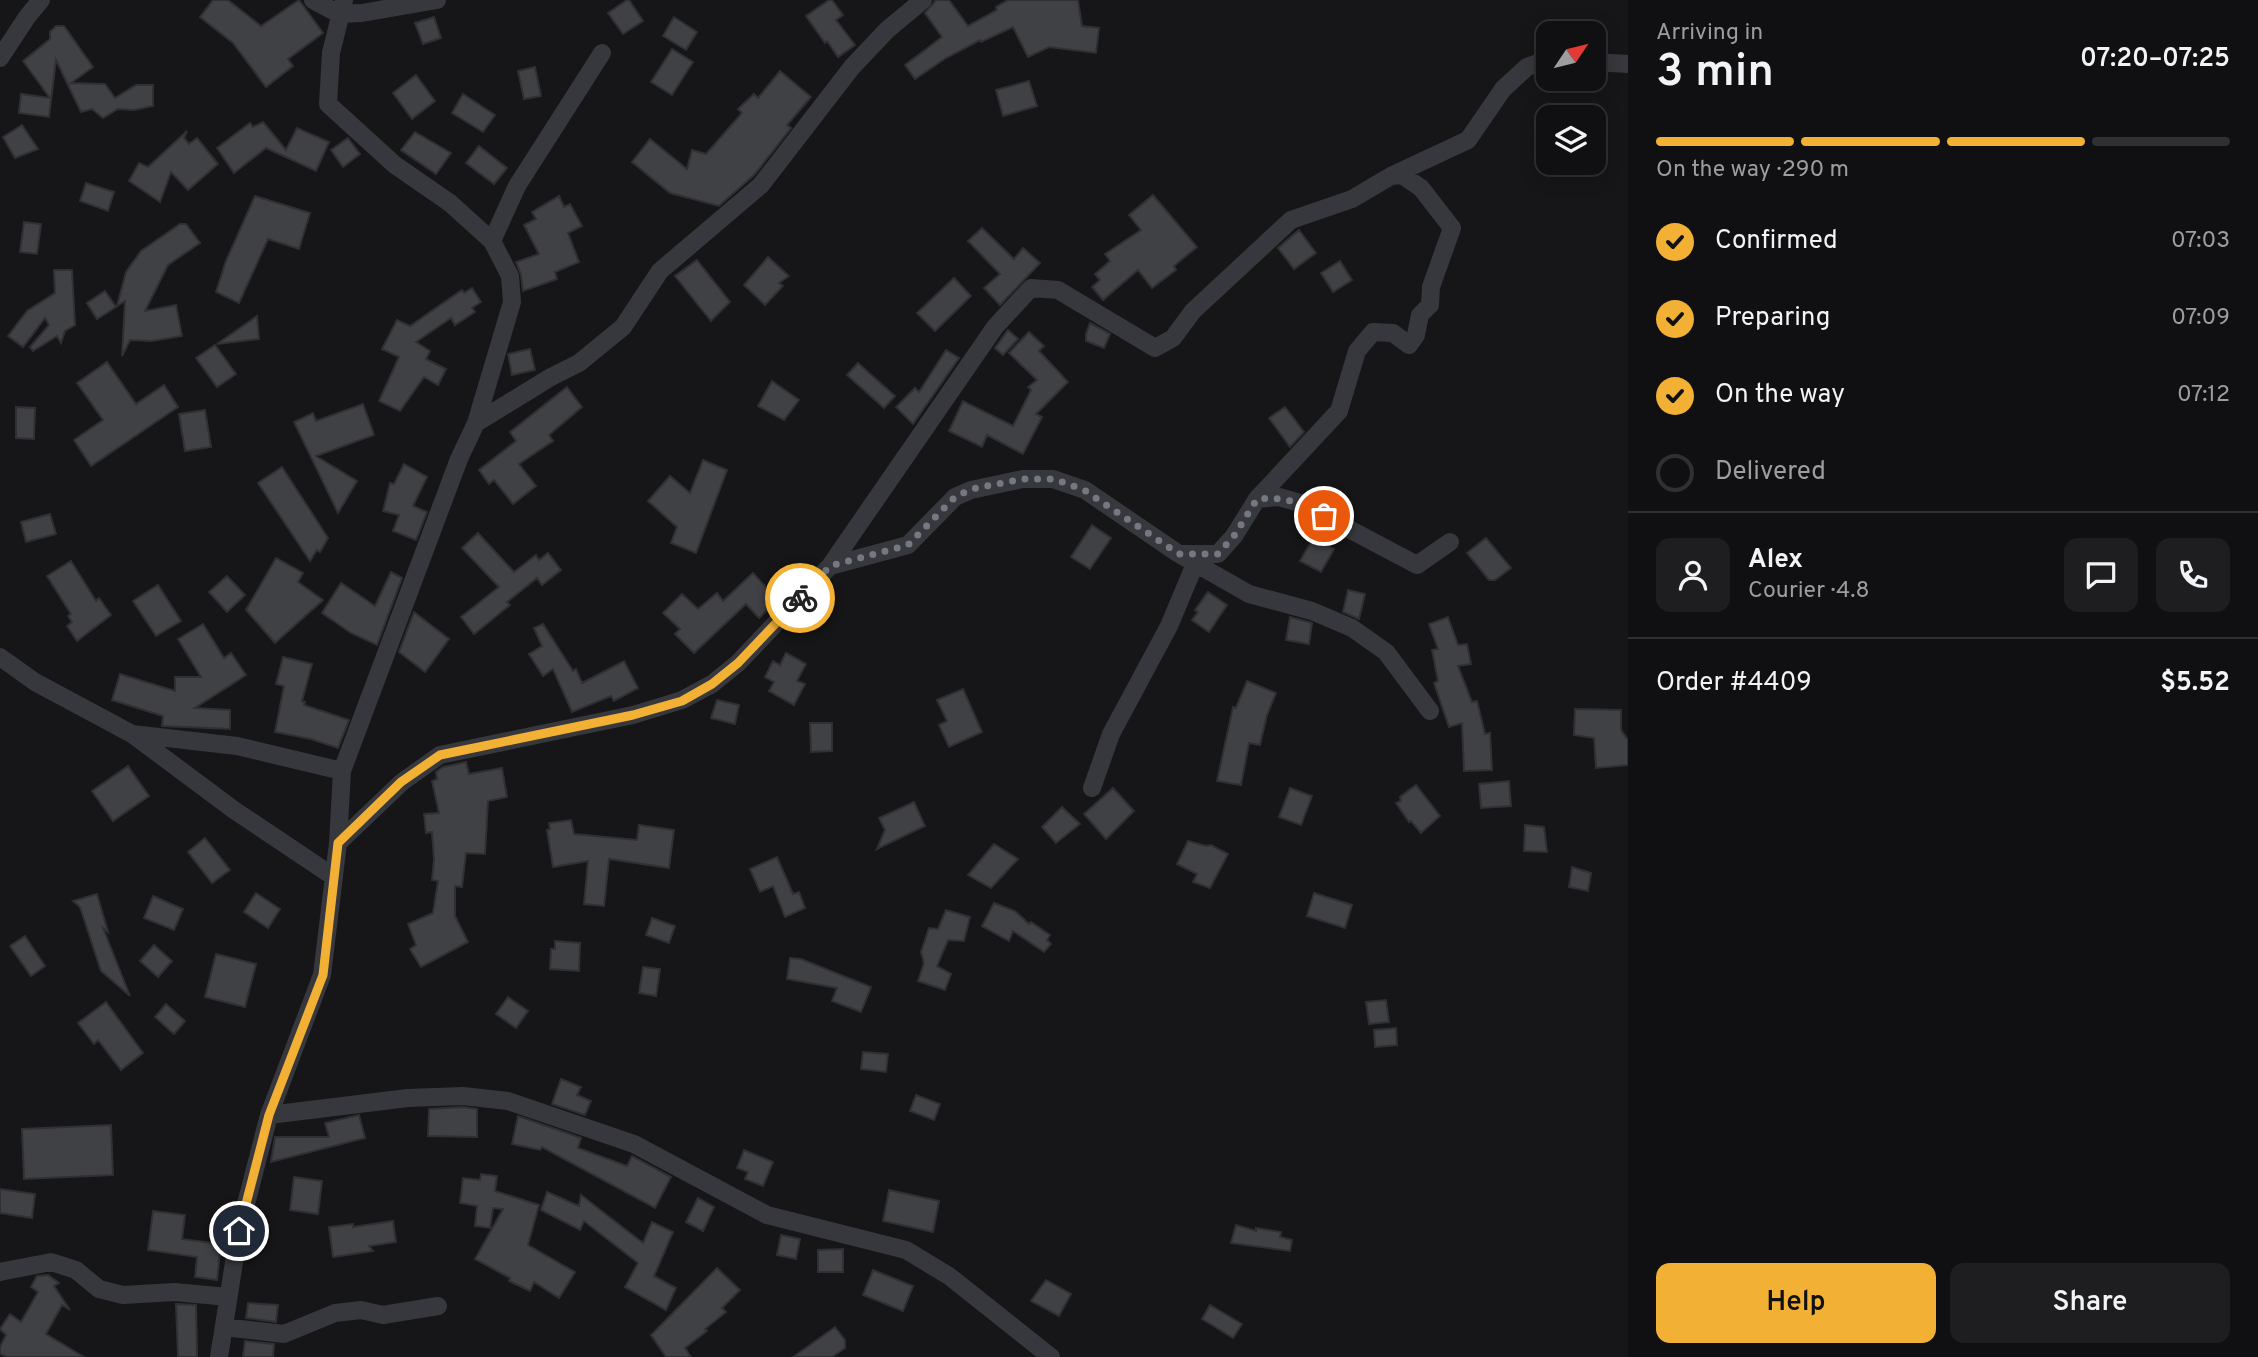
<!DOCTYPE html>
<meta charset="utf-8">
<style>
body{margin:0;font-family:Overpass,sans-serif;background:#1e1e20;color:#f1f3f6;height:100vh;display:flex;flex-direction:column;font-size:26px;white-space:nowrap}
*{box-sizing:border-box;margin:0}
p{font-size:23px;color:#9c9d9f}
.icon{flex:none;width:38px;height:38px;fill:none;stroke:currentColor;stroke-width:2;stroke-linecap:round;stroke-linejoin:round}
.map{position:relative;flex:1;overflow:hidden}
.side{display:flex;flex-direction:column;background:#101012;width:630px}
.side>*{flex:none}
.needle{width:46px;rotate:55deg}
.buttons{position:absolute;left:1536px;top:21px;display:grid;gap:14px}
.buttons a{display:grid;place-items:center;width:70px;height:70px;border-radius:14px;background:#101012;box-shadow:0 4px 18px #0003,0 0 0 2px #303032;font-size:35px}
.pin{position:absolute;display:grid;place-items:center;width:60px;height:60px;color:#fff;margin:-30px;border:4px solid #fff;border-radius:50%;box-shadow:0 2px 7px #0007}
.courier{position:absolute;display:grid;place-items:center;width:70px;height:70px;margin:-35px;border:5px solid #f2b134;border-radius:50%;background:#fff;color:#222;box-shadow:0 2px 9px #0007}
.summary em{font-style:normal;font-weight:600}
.summary div{display:flex;flex-direction:column-reverse}
.summary{display:flex;align-items:center;justify-content:space-between;height:119px;padding:0 28px}
h1{font-size:46px;font-weight:600;line-height:52px}
.bar{display:grid;grid-template-columns:repeat(4,1fr);gap:10px 7px;align-content:center;height:84px;padding:0 28px}
.bar i{height:9px;border-radius:5px;background:#303032}
.bar .active{background:#f2b134}
.bar p{grid-column:span 4}
.line{display:flex;align-items:center;gap:18px;padding:0 28px;border-top:2px solid #303032}
.line div{flex:1}
.round{display:grid;place-items:center;flex:none;width:74px;height:74px;border-radius:14px;background:#1e1e20}
ol{padding:0 28px;list-style:none}
li{display:flex;align-items:center;gap:21px;height:77px}
li p{margin-inline-start:auto}
li .icon{padding:7px;border-radius:50%;background:#f2b134;color:#111;stroke-width:4}
li:last-child{color:#9c9d9f}
li i{width:38px;height:38px;border:4px solid #303032;border-radius:50%}
.action{display:flex;gap:14px;margin-top:auto;padding:14px 28px}
.action a{flex:1;height:80px;border-radius:14px;background:#f2b134;color:#111;font-size:28px;font-weight:600;line-height:80px;text-align:center}
.action a+a{background:#1e1e20;color:#f1f3f6}
main{display:flex;flex:1;min-height:0}
.map>svg:first-child{display:block}
.building{fill:#404145;stroke:#303034;stroke-width:2}
.lines{fill:none;stroke-linecap:round;stroke-linejoin:round}
.street{stroke:#37383d;stroke-width:18}
.done{stroke:#757880;stroke-width:7;stroke-dasharray:0 12.6}
.route{stroke:#f2b134;stroke-width:9}
</style>
<main>
<div class="map">
<svg width="1628" height="1357" viewBox="0 0 1628 1357">
<rect width="100%" height="100%" fill="#161618"/>
<path class="building" d="M 213,0 L 228,0 L 261,26 L 299,0 L 323,33 L 288,59 L 293,66 L 266,87 L 233,43 L 200,17 Z
M 627,0 L 629,0 L 643,21 L 623,34 L 608,13 Z
M 829,0 L 832,0 L 843,15 L 836,20 L 855,45 L 838,57 L 827,41 L 825,43 L 806,16 Z
M 936,0 L 949,0 L 968,26 L 997,10 L 996,7 L 1008,0 L 1078,0 L 1082,26 L 1099,28 L 1096,53 L 1049,47 L 1028,57 L 1013,27 L 981,42 L 980,40 L 946,58 L 915,79 L 905,65 L 942,37 L 925,13 Z
M 434,17 L 441,38 L 423,44 L 415,23 Z
M 674,17 L 697,32 L 686,50 L 663,36 Z
M 56,26 L 64,26 L 93,67 L 71,83 L 105,84 L 115,98 L 136,85 L 153,85 L 153,106 L 134,110 L 118,109 L 103,118 L 92,109 L 81,112 L 56,60 L 49,117 L 19,113 L 21,94 L 50,98 L 23,61 L 50,39 L 50,32 Z
M 672,49 L 693,62 L 672,95 L 651,82 Z
M 535,67 L 541,96 L 524,99 L 518,71 Z
M 780,71 L 811,97 L 787,125 L 791,128 L 754,175 L 719,206 L 670,193 L 632,162 L 650,139 L 687,169 L 692,150 L 706,154 L 742,113 L 738,109 L 754,94 L 758,98 Z
M 416,75 L 435,101 L 412,119 L 393,93 Z
M 1029,81 L 1037,106 L 1003,116 L 996,90 Z
M 463,94 L 495,115 L 483,132 L 452,113 Z
M 263,122 L 286,150 L 297,128 L 329,142 L 316,171 L 266,148 L 234,173 L 217,148 L 250,123 L 253,127 Z
M 22,125 L 38,149 L 15,158 L 3,137 Z
M 187,131 L 184,138 L 189,144 L 197,138 L 218,164 L 188,190 L 171,172 L 160,202 L 129,181 L 139,163 L 148,167 Z
M 415,132 L 451,153 L 436,174 L 401,150 Z
M 348,138 L 360,154 L 343,167 L 331,150 Z
M 479,146 L 507,168 L 494,184 L 466,163 Z
M 86,183 L 114,192 L 108,211 L 80,201 Z
M 1153,195 L 1197,247 L 1174,266 L 1176,270 L 1152,288 L 1138,270 L 1103,300 L 1092,287 L 1100,280 L 1095,274 L 1110,261 L 1105,254 L 1141,230 L 1129,215 Z
M 255,196 L 310,213 L 299,249 L 268,239 L 239,303 L 216,292 L 226,261 Z
M 559,196 L 564,207 L 570,204 L 582,226 L 568,233 L 579,262 L 555,272 L 557,279 L 523,291 L 521,275 L 516,262 L 539,254 L 524,225 L 536,219 L 532,212 Z
M 24,222 L 41,224 L 37,254 L 20,252 Z
M 180,224 L 186,224 L 200,243 L 168,265 L 145,311 L 176,305 L 182,336 L 152,341 L 130,340 L 122,356 L 125,301 L 117,306 L 126,272 L 141,251 Z
M 982,228 L 1014,259 L 1023,248 L 1040,263 L 1000,305 L 984,288 L 1000,274 L 968,241 Z
M 1299,230 L 1316,253 L 1294,269 L 1278,248 Z
M 768,257 L 789,276 L 779,283 L 783,286 L 765,305 L 744,285 Z
M 697,260 L 730,302 L 711,321 L 675,276 Z
M 1340,261 L 1352,280 L 1333,292 L 1321,273 Z
M 54,270 L 72,270 L 75,325 L 65,331 L 61,343 L 57,336 L 33,351 L 30,347 L 49,325 L 45,318 L 23,347 L 8,336 L 27,311 L 55,293 Z
M 954,278 L 971,296 L 935,331 L 917,313 Z
M 472,288 L 481,302 L 472,308 L 475,312 L 455,325 L 451,318 L 416,342 L 430,351 L 426,359 L 446,369 L 438,385 L 424,377 L 400,411 L 379,401 L 399,357 L 382,349 L 397,320 L 410,326 L 462,290 L 464,293 Z
M 105,291 L 116,307 L 97,319 L 87,303 Z
M 257,316 L 259,339 L 217,344 Z
M 1090,323 L 1110,334 L 1104,348 L 1086,341 L 1086,334 Z
M 1008,330 L 1018,339 L 1003,355 L 995,348 Z
M 1029,332 L 1044,346 L 1039,351 L 1068,382 L 1036,414 L 1042,417 L 1023,454 L 987,435 L 982,447 L 949,431 L 963,401 L 1013,426 L 1031,390 L 1028,387 L 1037,380 L 1009,353 Z
M 215,345 L 236,374 L 217,387 L 196,358 Z
M 530,349 L 535,370 L 512,375 L 508,354 Z
M 946,350 L 959,358 L 913,424 L 896,407 L 915,388 L 919,392 Z
M 107,362 L 136,404 L 164,385 L 178,407 L 91,466 L 74,440 L 103,420 L 77,383 Z
M 858,363 L 895,396 L 884,408 L 847,375 Z
M 772,381 L 799,400 L 784,420 L 758,406 Z
M 567,387 L 582,407 L 549,435 L 553,441 L 519,464 L 536,486 L 513,504 L 494,480 L 489,484 L 479,470 L 516,441 L 510,432 Z
M 363,404 L 374,435 L 316,456 L 357,481 L 338,513 L 294,422 L 313,413 L 316,421 Z
M 16,407 L 35,408 L 34,439 L 16,438 Z
M 1285,407 L 1304,432 L 1290,447 L 1269,418 Z
M 205,410 L 211,447 L 185,451 L 179,414 Z
M 703,460 L 727,470 L 696,553 L 671,543 L 677,527 L 648,501 L 670,476 L 690,493 Z
M 404,464 L 427,477 L 413,506 L 427,512 L 416,540 L 393,531 L 399,515 L 383,511 L 390,483 L 394,484 Z
M 282,467 L 328,538 L 320,552 L 317,550 L 310,561 L 258,483 Z
M 50,514 L 56,534 L 26,542 L 21,522 Z
M 1092,525 L 1111,538 L 1090,569 L 1071,557 Z
M 478,533 L 514,572 L 536,555 L 539,560 L 548,553 L 561,570 L 542,585 L 537,578 L 507,602 L 510,605 L 474,634 L 461,617 L 499,587 L 462,548 Z
M 1314,537 L 1334,549 L 1321,572 L 1300,561 Z
M 1486,538 L 1511,568 L 1495,580 L 1489,580 L 1467,553 Z
M 276,558 L 303,573 L 298,582 L 323,600 L 275,643 L 246,610 Z
M 71,561 L 96,601 L 99,598 L 111,615 L 77,641 L 67,626 L 72,622 L 68,616 L 71,614 L 47,576 Z
M 391,572 L 402,578 L 377,645 L 351,633 L 322,613 L 341,583 L 375,606 Z
M 753,573 L 778,600 L 759,618 L 746,604 L 694,653 L 675,634 L 680,629 L 663,613 L 682,594 L 698,609 L 717,593 L 723,601 Z
M 227,576 L 245,595 L 227,612 L 209,592 Z
M 158,585 L 181,621 L 156,636 L 133,601 Z
M 1348,590 L 1365,594 L 1359,619 L 1343,612 Z
M 1208,592 L 1227,605 L 1209,632 L 1192,620 L 1198,612 L 1195,610 Z
M 414,612 L 449,639 L 425,672 L 399,652 Z
M 1290,617 L 1312,623 L 1309,644 L 1286,640 Z
M 1448,617 L 1458,645 L 1467,644 L 1471,664 L 1458,666 L 1472,702 L 1477,701 L 1485,734 L 1490,733 L 1492,770 L 1464,771 L 1462,723 L 1449,727 L 1434,683 L 1438,681 L 1432,650 L 1438,649 L 1429,624 Z
M 203,624 L 224,658 L 231,653 L 246,675 L 195,708 L 230,710 L 230,729 L 162,726 L 163,716 L 112,700 L 120,674 L 175,691 L 175,677 L 201,677 L 178,639 Z
M 543,624 L 573,671 L 576,669 L 582,683 L 624,661 L 638,688 L 614,701 L 611,696 L 572,712 L 553,669 L 543,676 L 529,654 L 542,646 L 534,628 Z
M 786,653 L 806,664 L 797,681 L 805,684 L 794,705 L 769,691 L 774,682 L 765,677 L 773,661 L 780,665 Z
M 283,657 L 312,664 L 302,701 L 305,702 L 304,705 L 349,720 L 338,748 L 311,739 L 275,732 L 284,686 L 276,684 Z
M 1247,681 L 1276,693 L 1267,715 L 1260,745 L 1249,743 L 1241,785 L 1217,781 L 1233,707 L 1236,708 Z
M 963,689 L 982,732 L 949,747 L 939,725 L 947,721 L 937,700 Z
M 717,700 L 739,705 L 735,724 L 711,718 Z
M 1575,709 L 1621,710 L 1621,730 L 1628,740 L 1628,765 L 1596,768 L 1594,738 L 1574,735 Z
M 810,723 L 832,723 L 832,751 L 811,752 Z
M 466,762 L 469,774 L 502,768 L 507,797 L 488,801 L 485,854 L 466,853 L 462,887 L 455,886 L 455,916 L 468,942 L 421,967 L 410,949 L 416,945 L 408,924 L 433,913 L 438,881 L 432,880 L 434,859 L 432,832 L 426,833 L 424,814 L 439,813 L 432,781 L 437,779 L 436,772 L 443,767 Z
M 128,766 L 149,796 L 113,821 L 92,791 Z
M 1509,781 L 1511,806 L 1481,808 L 1479,784 Z
M 1416,785 L 1440,816 L 1421,833 L 1411,821 L 1409,822 L 1396,803 L 1401,801 L 1400,797 Z
M 1113,788 L 1134,811 L 1106,839 L 1084,814 Z
M 1290,788 L 1312,796 L 1301,825 L 1279,817 Z
M 914,802 L 925,826 L 877,849 L 885,830 L 879,818 Z
M 1062,807 L 1080,824 L 1056,843 L 1042,827 Z
M 571,820 L 574,834 L 637,840 L 639,825 L 674,830 L 669,868 L 609,859 L 604,906 L 584,904 L 588,861 L 553,867 L 547,830 L 550,829 L 549,823 Z
M 1525,825 L 1544,827 L 1547,852 L 1524,851 Z
M 205,838 L 230,870 L 212,883 L 188,852 Z
M 1188,841 L 1206,846 L 1211,845 L 1228,854 L 1210,888 L 1193,882 L 1197,874 L 1177,864 Z
M 994,844 L 1018,859 L 991,888 L 968,875 Z
M 777,857 L 793,894 L 799,892 L 805,908 L 785,917 L 773,886 L 760,892 L 750,869 Z
M 1572,867 L 1591,873 L 1588,891 L 1569,887 Z
M 256,893 L 280,909 L 268,928 L 244,912 Z
M 1314,893 L 1352,905 L 1345,928 L 1307,916 Z
M 97,894 L 108,932 L 103,928 L 130,996 L 101,971 L 80,907 L 73,901 Z
M 153,896 L 183,909 L 174,930 L 144,918 Z
M 994,903 L 1015,911 L 1029,924 L 1031,922 L 1050,935 L 1047,940 L 1051,944 L 1044,952 L 1013,931 L 1009,941 L 982,926 Z
M 946,910 L 970,917 L 964,941 L 948,940 L 937,966 L 951,974 L 945,990 L 918,981 L 924,963 L 921,952 L 929,928 L 938,929 Z
M 652,918 L 675,926 L 669,943 L 646,935 Z
M 25,936 L 45,966 L 31,976 L 10,946 Z
M 555,941 L 580,943 L 579,971 L 550,969 L 551,949 L 555,949 Z
M 154,945 L 172,961 L 158,977 L 140,961 Z
M 216,954 L 256,964 L 245,1007 L 205,997 Z
M 790,958 L 801,959 L 871,987 L 861,1012 L 832,1001 L 837,988 L 787,979 Z
M 643,967 L 660,969 L 656,996 L 639,993 Z
M 508,997 L 528,1011 L 516,1028 L 496,1014 Z
M 1386,1000 L 1389,1022 L 1369,1024 L 1366,1002 Z
M 106,1002 L 143,1053 L 121,1070 L 98,1040 L 94,1044 L 78,1023 Z
M 166,1004 L 185,1021 L 174,1034 L 155,1017 Z
M 1396,1028 L 1397,1045 L 1375,1047 L 1374,1030 Z
M 863,1052 L 888,1054 L 886,1072 L 861,1069 Z
M 561,1079 L 581,1087 L 577,1095 L 591,1101 L 585,1115 L 552,1104 Z
M 916,1095 L 940,1104 L 934,1120 L 910,1111 Z
M 463,1107 L 477,1109 L 477,1137 L 428,1136 L 429,1109 Z
M 359,1115 L 365,1138 L 271,1162 L 275,1137 L 329,1137 L 325,1123 Z
M 518,1116 L 581,1138 L 578,1148 L 627,1166 L 632,1156 L 671,1177 L 655,1208 L 542,1147 L 540,1150 L 512,1144 Z
M 111,1125 L 113,1175 L 24,1179 L 22,1129 Z
M 744,1150 L 773,1162 L 763,1186 L 745,1179 L 748,1172 L 737,1168 Z
M 481,1174 L 497,1176 L 495,1191 L 539,1205 L 528,1245 L 575,1272 L 559,1298 L 534,1282 L 530,1291 L 509,1281 L 510,1278 L 475,1259 L 503,1209 L 493,1208 L 490,1228 L 475,1226 L 477,1206 L 460,1203 L 463,1178 L 480,1180 Z
M 294,1177 L 322,1181 L 318,1214 L 290,1210 Z
M 0,1189 L 35,1194 L 32,1218 L 0,1213 Z
M 889,1190 L 939,1201 L 933,1232 L 883,1221 Z
M 547,1192 L 579,1206 L 581,1195 L 643,1243 L 652,1222 L 673,1232 L 654,1276 L 676,1288 L 666,1310 L 625,1287 L 638,1263 L 584,1221 L 580,1230 L 541,1210 Z
M 698,1198 L 714,1207 L 703,1231 L 686,1222 Z
M 153,1211 L 185,1215 L 182,1239 L 221,1244 L 217,1280 L 195,1277 L 197,1257 L 148,1250 Z
M 393,1221 L 396,1242 L 369,1246 L 373,1251 L 333,1257 L 329,1227 L 353,1224 L 353,1227 Z
M 1236,1225 L 1256,1231 L 1256,1228 L 1281,1232 L 1280,1237 L 1292,1240 L 1290,1251 L 1231,1243 Z
M 781,1235 L 800,1239 L 796,1259 L 777,1255 Z
M 843,1249 L 843,1272 L 818,1272 L 818,1250 Z
M 717,1268 L 740,1290 L 722,1308 L 726,1312 L 705,1329 L 707,1331 L 685,1348 L 691,1357 L 666,1357 L 651,1335 Z
M 873,1270 L 913,1286 L 903,1311 L 863,1295 Z
M 48,1275 L 59,1283 L 54,1286 L 70,1310 L 62,1305 L 46,1334 L 84,1357 L 7,1357 L 0,1354 L 0,1347 L 6,1335 L 0,1329 L 10,1314 L 21,1322 L 38,1292 L 31,1287 L 37,1276 Z
M 1046,1280 L 1071,1294 L 1059,1316 L 1031,1301 Z
M 248,1303 L 278,1305 L 276,1322 L 246,1318 Z
M 176,1304 L 196,1305 L 197,1357 L 178,1357 Z
M 1210,1305 L 1242,1324 L 1233,1338 L 1202,1319 Z
M 835,1327 L 845,1340 L 845,1348 L 832,1357 L 793,1357 Z
M 245,1341 L 274,1344 L 273,1357 L 243,1357 Z"/>
<g class="lines">
<path class="street" d="M 313,0 L 339,14 L 362,13 L 437,0
M 0,58 L 27,17 L 41,0
M 1594,62 L 1628,64
M 492,241 L 517,186 L 602,53
M 476,423 L 551,377 L 579,363 L 623,327 L 660,271 L 761,185 L 852,67 L 887,30 L 923,0
M 1257,499 L 1279,497 L 1300,503 L 1417,565 L 1450,542
M 1183,554 L 1218,554 L 1234,536 L 1257,499 L 1339,411 L 1357,351 L 1373,332 L 1393,333 L 1409,345 L 1416,335 L 1420,315 L 1430,305 L 1431,287 L 1452,228 L 1421,188 L 1402,175 L 1391,176
M 830,566 L 908,545 L 955,497 L 971,490 L 1023,479 L 1053,479 L 1085,490 L 1179,554 L 1249,594 L 1312,611 L 1352,628 L 1386,652 L 1430,711
M 0,657 L 35,682 L 132,734 L 234,810 L 334,877
M 132,734 L 237,746 L 342,771
M 1092,788 L 1111,734 L 1169,626 L 1195,564
M 338,843 L 402,782 L 440,755 L 633,715 L 682,700 L 712,684 L 738,663 L 830,566 L 995,327 L 1031,288 L 1058,290 L 1155,348 L 1173,338 L 1193,311 L 1291,220 L 1352,199 L 1391,176 L 1468,140 L 1503,89 L 1527,67 L 1549,59
M 269,1115 L 408,1098 L 463,1096 L 508,1101 L 634,1144 L 767,1215 L 906,1250 L 949,1276 L 1051,1357
M 0,1272 L 51,1262 L 76,1270 L 99,1289 L 123,1295 L 175,1292 L 228,1297
M 224,1327 L 284,1334 L 335,1313 L 361,1310 L 383,1315 L 438,1306
M 219,1357 L 239,1231 L 269,1115 L 322,975 L 338,843 L 342,771 L 459,459 L 476,423 L 512,302 L 510,276 L 492,241 L 450,203 L 395,165 L 328,104 L 331,53 L 344,0"/>
</g>
<g class="lines">
<path class="done" d="M 800,598 L 830,566 L 908,545 L 955,497 L 971,489 L 1023,479 L 1054,479 L 1084,490 L 1179,554 L 1218,554 L 1234,536 L 1257,499 C 1286,496 1299,503 1324,516"/>
<path class="route" d="M 239,1231 L 269,1115 L 323,975 L 338,843 L 401,782 L 440,755 L 633,715 L 682,701 L 712,684 L 738,663 L 800,598"/>
</g>
</svg>
<div class="buttons">
<a><svg class="needle" viewBox="-14 -14 28 28"><path d="M0-13l5 13h-10z" fill="#e53935"/><path d="M0 13l5-13h-10z" fill="#9c9d9f"/></svg></a>
<a><svg class="icon" aria-label="layers" viewBox="0 0 24 24"><path d="M12 4l9 5-9 5-9-5zM3 14l9 5 9-5"/></svg></a>
</div>
<div class="pin" style="left:1324px;top:516px;background:#ea580c"><svg class="icon" aria-label="bag" viewBox="0 0 24 24"><path d="M5 8h14l-1 12H6zM9 8a3 3 0 0 1 6 0"/></svg></div>
<div class="pin" style="left:239px;top:1231px;background:#1f2937"><svg class="icon" aria-label="home" viewBox="0 0 24 24"><path d="M3 11l9-7 9 7M6 9v11h12V9"/></svg></div>
<div class="courier" style="left:800px;top:598px"><svg class="icon" aria-label="bike" viewBox="0 0 24 24"><circle cx="6" cy="16" r="4"/><circle cx="18" cy="16" r="4"/><path d="M6 16l4-8h5l3 8M10 8l3 8H6M13 5h3"/></svg></div>
</div>
<section class="side">
<div class="summary"><div><h1>3 min</h1><p>Arriving in</p></div><em>07:20–07:25</em></div>
<div class="bar"><i class="active"></i><i class="active"></i><i class="active"></i><i></i><p>On the way · 290 m</p></div>
<ol>
<li><svg class="icon" aria-label="check" viewBox="0 0 24 24"><path d="M5 12l5 5 9-10"/></svg>Confirmed<p>07:03</p></li>
<li><svg class="icon" aria-label="check" viewBox="0 0 24 24"><path d="M5 12l5 5 9-10"/></svg>Preparing<p>07:09</p></li>
<li><svg class="icon" aria-label="check" viewBox="0 0 24 24"><path d="M5 12l5 5 9-10"/></svg>On the way<p>07:12</p></li>
<li><i></i>Delivered</li>
</ol>
<div class="line" style="height:126px"><a class="round"><svg class="icon" aria-label="person" viewBox="0 0 24 24"><circle cx="12" cy="8" r="4"/><path d="M4 21q1-7 8-7t8 7"/></svg></a><div><b>Alex</b><p>Courier · 4.8</p></div><a class="round"><svg class="icon" aria-label="chat" viewBox="0 0 24 24"><path d="M4 5h16v11H9l-5 4z"/></svg></a><a class="round"><svg class="icon" aria-label="phone" viewBox="0 0 24 24"><path d="M5 4h4l2 5-3 2q2 4 5 5l2-3 5 2v4C11 20 4 13 5 4z"/></svg></a></div>
<div class="line" style="height:91px"><div>Order #4409</div><b>$5.52</b></div>
<div class="action"><a>Help</a><a>Share</a></div>
</section>
</main>
